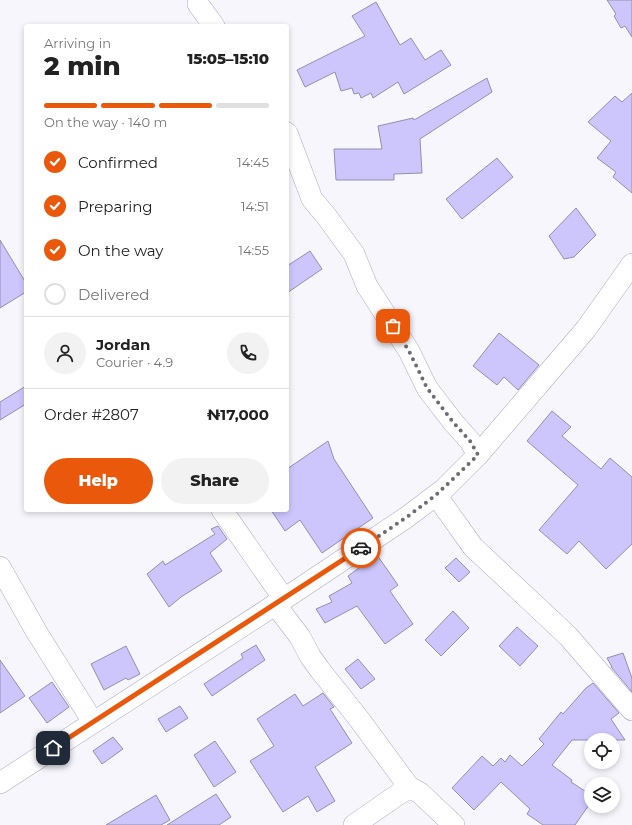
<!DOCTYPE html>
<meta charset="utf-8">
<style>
body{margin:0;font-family:Montserrat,sans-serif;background:#f2f2f2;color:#222;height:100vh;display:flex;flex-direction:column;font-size:15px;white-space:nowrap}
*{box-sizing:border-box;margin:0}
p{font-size:13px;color:#767676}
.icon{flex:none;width:22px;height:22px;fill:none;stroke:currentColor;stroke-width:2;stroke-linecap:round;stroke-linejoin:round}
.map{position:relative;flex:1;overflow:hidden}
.panel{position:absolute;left:24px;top:24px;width:265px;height:488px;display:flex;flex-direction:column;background:#fff;border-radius:4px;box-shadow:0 2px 6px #0003}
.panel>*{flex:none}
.tools{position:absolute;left:584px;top:733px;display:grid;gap:8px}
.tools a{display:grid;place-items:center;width:36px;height:36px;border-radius:50%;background:#fff;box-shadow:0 2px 6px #0003;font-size:20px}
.pin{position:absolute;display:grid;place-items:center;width:34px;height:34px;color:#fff;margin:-17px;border-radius:8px;box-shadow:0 2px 6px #0006}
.courier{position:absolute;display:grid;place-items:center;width:40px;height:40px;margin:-20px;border:3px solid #ea580c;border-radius:50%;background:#fff;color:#222;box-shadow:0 1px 5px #0007}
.headline em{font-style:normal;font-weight:800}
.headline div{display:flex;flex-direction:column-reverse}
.headline{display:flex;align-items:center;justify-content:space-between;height:68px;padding:0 20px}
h1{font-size:26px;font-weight:800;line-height:30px}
.bar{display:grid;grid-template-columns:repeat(4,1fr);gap:6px 4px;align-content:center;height:48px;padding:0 20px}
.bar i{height:5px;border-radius:3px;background:#e0e0e0}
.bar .active{background:#ea580c}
.bar p{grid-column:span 4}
.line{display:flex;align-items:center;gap:10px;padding:0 20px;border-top:1px solid #e0e0e0}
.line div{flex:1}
.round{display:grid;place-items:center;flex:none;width:42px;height:42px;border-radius:21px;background:#f2f2f2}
ol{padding:0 20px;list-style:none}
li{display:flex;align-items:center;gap:12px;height:44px}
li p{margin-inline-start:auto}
li .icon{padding:4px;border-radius:50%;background:#ea580c;color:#fff;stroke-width:4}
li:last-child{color:#767676}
li i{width:22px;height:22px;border:2px solid #e0e0e0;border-radius:50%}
.primary-button{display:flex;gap:8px;margin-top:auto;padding:8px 20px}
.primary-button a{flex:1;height:46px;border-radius:24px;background:#ea580c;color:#fff;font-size:16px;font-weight:800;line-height:46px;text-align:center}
.primary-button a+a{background:#f2f2f2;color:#222}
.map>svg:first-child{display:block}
.building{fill:#cdc6fd;stroke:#938fad}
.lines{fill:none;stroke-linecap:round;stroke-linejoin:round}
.minor-casing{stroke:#aca9c8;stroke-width:22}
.minor{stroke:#fff;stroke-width:21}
.done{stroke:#6d6c76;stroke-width:4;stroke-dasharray:0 7.2}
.route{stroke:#ea580c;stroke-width:5}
</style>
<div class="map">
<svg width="632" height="825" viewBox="0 0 632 825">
<rect width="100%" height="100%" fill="#f7f6fd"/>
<path class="building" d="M 607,0 L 632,0 L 632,37 L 625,26 L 621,28 L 614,16 L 616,14 Z
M 376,2 L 400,45 L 411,38 L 425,60 L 441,50 L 451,65 L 404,94 L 398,82 L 373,98 L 371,93 L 361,98 L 359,93 L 354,94 L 352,88 L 341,91 L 335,72 L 305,87 L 297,70 L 365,36 L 352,16 Z
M 487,78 L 492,92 L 420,139 L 422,173 L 394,174 L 394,180 L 336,180 L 334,149 L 382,149 L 378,126 L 413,118 L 414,120 Z
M 632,93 L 632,193 L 613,177 L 616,172 L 597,158 L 611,141 L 588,122 L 615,96 L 622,102 Z
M 497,158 L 513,177 L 462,219 L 446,199 Z
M 576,208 L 596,235 L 574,257 L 564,259 L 549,236 Z
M 0,240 L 26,283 L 26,292 L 0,308 Z
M 310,251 L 322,269 L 287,293 L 287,266 Z
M 499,333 L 539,365 L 518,390 L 504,377 L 497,385 L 473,366 Z
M 26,386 L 26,404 L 0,420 L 0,402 Z
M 552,411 L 571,427 L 562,436 L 601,469 L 610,458 L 632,477 L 632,544 L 606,569 L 579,541 L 567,554 L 539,530 L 578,485 L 527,441 Z
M 328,441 L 334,459 L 373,518 L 322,553 L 300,520 L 285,531 L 271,510 L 287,510 L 287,469 Z
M 218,526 L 227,539 L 210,553 L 222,571 L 181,597 L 169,607 L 147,574 L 163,561 L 165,565 L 215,534 L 211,529 Z
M 377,555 L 398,585 L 390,591 L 413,624 L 385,644 L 357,606 L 325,623 L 316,609 L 332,602 L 329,596 L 352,583 L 348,576 Z
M 456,558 L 470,572 L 459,582 L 445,568 Z
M 453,611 L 469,628 L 441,656 L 425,640 Z
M 517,627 L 538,646 L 520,666 L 499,646 Z
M 256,645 L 265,660 L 212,696 L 204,684 L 243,658 L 241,654 Z
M 126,646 L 140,674 L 128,680 L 126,678 L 104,690 L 91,664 Z
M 623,653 L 632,678 L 632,692 L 611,667 L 612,667 L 607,658 Z
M 358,659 L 375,679 L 361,689 L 345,669 Z
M 0,660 L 25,696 L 0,713 Z
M 52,682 L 69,707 L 47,723 L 29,698 Z
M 593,683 L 619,713 L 611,719 L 625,740 L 572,740 L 552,765 L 572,780 L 571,782 L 591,795 L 591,802 L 575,825 L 543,825 L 527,814 L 530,809 L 501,782 L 474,810 L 452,788 L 482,756 L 493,766 L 501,758 L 505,762 L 510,755 L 522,766 L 544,744 L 539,739 L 561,712 L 563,714 L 586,688 Z
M 323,693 L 334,707 L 330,709 L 352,743 L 315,767 L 335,801 L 317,812 L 308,796 L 283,812 L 250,761 L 274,746 L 257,719 L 295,694 L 303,706 Z
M 180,706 L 188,718 L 166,732 L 158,719 Z
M 113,737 L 123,749 L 102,764 L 93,751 Z
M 215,741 L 236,772 L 214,787 L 194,755 Z
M 216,794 L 231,817 L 219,825 L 167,825 Z
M 156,795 L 170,820 L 161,825 L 106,825 Z"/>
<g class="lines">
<defs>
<path id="minor" d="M 198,4 L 214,26
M 287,133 L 312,199 L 327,217 L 354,254 L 367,286 L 409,351 L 427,388 L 453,422 L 470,441 L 478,455
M 436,495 L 473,547 L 568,636 L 632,710
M 222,510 L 284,599
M 0,567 L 36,631 L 93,722
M 275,604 L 300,637 L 310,656 L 320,670 L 359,719 L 409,787 L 354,825
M 0,783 L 284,599 L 407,517 L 444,489 L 478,455 L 586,329 L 632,264
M 409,787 L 420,793 L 454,825"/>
</defs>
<use href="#minor" class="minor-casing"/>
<use href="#minor" class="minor"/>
</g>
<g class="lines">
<path class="done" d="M 361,548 L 407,517 L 436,495 L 478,455 L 470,441 L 453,422 L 427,388 L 409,351 L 393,326"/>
<path class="route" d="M 53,748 L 361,548"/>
</g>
</svg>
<div class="tools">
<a><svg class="icon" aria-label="locate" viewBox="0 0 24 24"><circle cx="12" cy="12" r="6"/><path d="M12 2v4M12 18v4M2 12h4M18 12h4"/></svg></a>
<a><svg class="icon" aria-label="layers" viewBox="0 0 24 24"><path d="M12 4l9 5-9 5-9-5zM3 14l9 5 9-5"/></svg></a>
</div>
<div class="pin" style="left:393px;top:326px;background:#ea580c"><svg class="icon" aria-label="bag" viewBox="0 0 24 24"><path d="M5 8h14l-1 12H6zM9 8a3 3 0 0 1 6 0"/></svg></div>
<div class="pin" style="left:53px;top:748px;background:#1f2937"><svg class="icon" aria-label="home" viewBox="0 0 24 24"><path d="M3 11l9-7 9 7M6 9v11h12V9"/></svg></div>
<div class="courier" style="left:361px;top:548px"><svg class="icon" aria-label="car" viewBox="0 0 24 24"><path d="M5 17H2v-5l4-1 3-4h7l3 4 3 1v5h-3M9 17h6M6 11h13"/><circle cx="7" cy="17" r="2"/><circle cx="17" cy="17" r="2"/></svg></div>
<section class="panel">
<div class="headline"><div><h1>2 min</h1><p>Arriving in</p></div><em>15:05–15:10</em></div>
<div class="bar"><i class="active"></i><i class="active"></i><i class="active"></i><i></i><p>On the way · 140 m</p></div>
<ol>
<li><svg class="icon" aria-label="check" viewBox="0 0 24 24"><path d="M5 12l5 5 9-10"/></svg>Confirmed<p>14:45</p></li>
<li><svg class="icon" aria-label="check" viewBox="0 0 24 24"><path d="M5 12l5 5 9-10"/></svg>Preparing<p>14:51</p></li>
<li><svg class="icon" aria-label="check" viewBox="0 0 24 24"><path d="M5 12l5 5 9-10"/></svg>On the way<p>14:55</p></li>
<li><i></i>Delivered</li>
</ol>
<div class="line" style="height:72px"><a class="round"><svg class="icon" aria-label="person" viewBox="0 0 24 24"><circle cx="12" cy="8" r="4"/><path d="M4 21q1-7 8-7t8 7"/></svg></a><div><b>Jordan</b><p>Courier · 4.9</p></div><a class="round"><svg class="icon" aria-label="phone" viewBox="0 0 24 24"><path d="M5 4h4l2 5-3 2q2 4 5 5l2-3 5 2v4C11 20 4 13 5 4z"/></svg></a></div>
<div class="line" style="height:52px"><div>Order #2807</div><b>₦17,000</b></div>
<div class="primary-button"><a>Help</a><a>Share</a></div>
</section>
</div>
